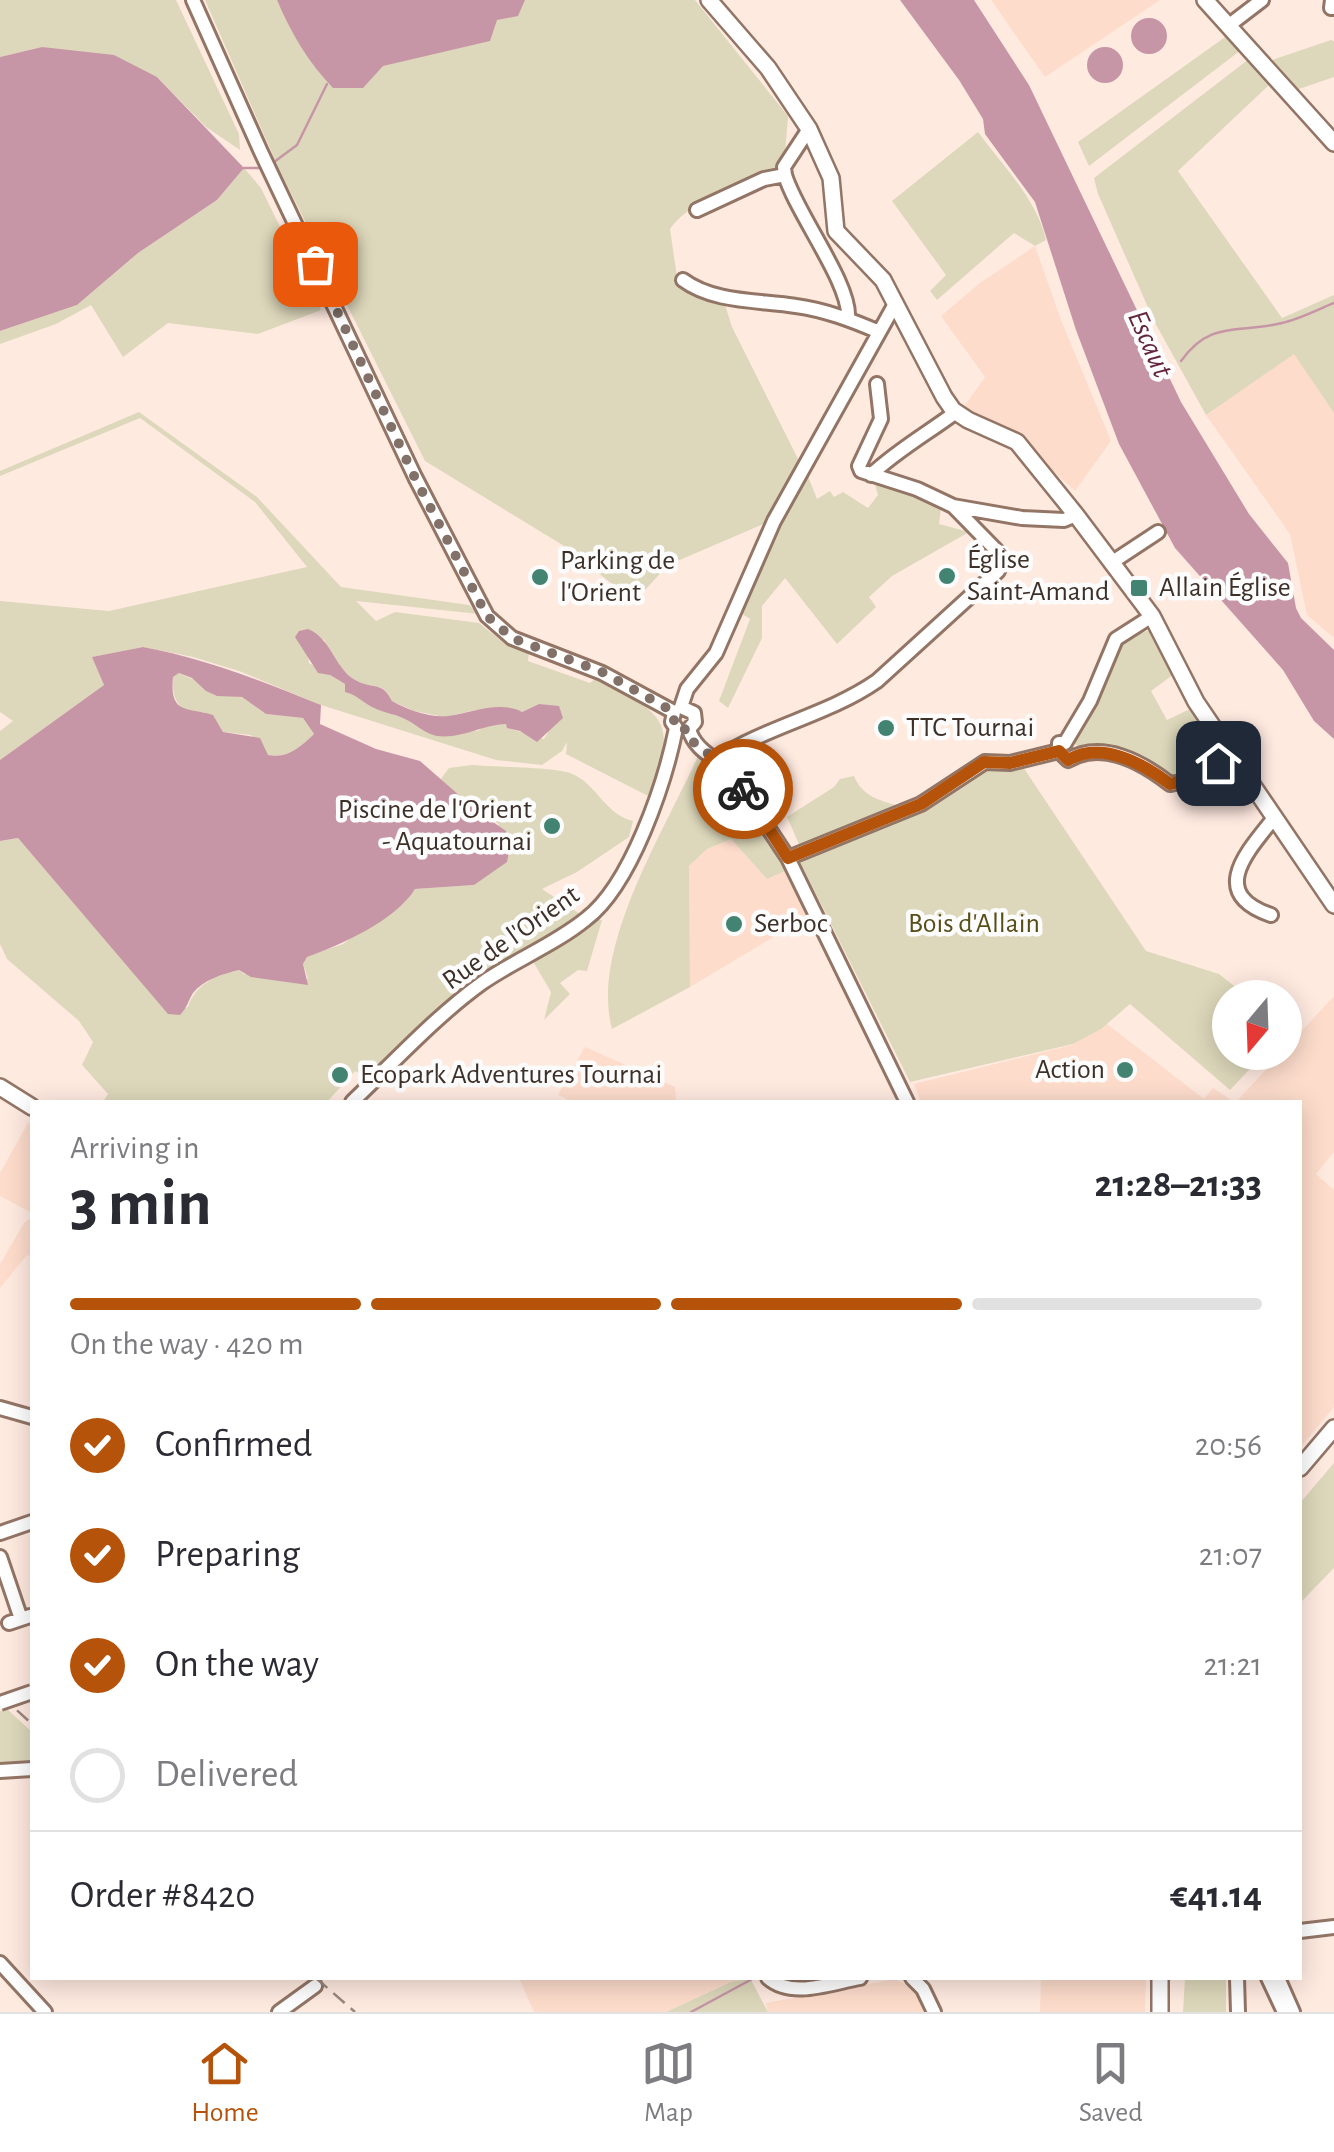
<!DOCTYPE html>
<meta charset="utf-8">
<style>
body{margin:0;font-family:"Alegreya Sans",sans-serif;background:#f7f7f7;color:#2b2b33;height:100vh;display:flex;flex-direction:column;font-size:38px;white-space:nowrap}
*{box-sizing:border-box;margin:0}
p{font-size:32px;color:#7c7c81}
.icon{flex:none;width:55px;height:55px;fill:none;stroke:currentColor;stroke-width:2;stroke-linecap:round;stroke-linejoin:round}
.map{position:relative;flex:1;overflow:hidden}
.drawer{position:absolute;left:30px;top:1100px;width:1272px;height:880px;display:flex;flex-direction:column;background:#fff;border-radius:0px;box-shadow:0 5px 25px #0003}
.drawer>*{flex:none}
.needle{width:65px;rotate:199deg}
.controls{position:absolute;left:1212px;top:980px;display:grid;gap:20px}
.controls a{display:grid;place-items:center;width:90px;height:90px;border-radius:50%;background:#fff;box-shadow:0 5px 25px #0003;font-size:50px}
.pin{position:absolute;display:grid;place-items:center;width:85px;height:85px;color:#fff;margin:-42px;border-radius:20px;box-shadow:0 5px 15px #0006}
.courier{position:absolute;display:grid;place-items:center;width:100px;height:100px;margin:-50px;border:8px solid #b45309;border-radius:50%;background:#fff;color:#222;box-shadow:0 2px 12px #0007}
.head em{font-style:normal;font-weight:700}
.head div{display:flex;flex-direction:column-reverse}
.head{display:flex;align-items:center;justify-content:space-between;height:170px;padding:0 40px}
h1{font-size:65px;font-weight:700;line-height:75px}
.bar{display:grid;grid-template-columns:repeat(4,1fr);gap:15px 10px;align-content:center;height:120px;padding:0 40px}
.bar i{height:12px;border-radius:8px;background:#e1e1e2}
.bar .on{background:#b45309}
.bar p{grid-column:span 4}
.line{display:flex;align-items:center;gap:25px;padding:0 40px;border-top:2px solid #e1e1e2}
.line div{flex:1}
ol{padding:0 40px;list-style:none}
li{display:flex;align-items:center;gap:30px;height:110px}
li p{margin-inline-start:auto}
li .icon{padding:10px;border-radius:50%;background:#b45309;color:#fff;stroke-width:4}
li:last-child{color:#7c7c81}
li i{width:55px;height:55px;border:5px solid #e1e1e2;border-radius:50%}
.menu{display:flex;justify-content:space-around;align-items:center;height:140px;border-top:2px solid #e1e1e2;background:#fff;font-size:28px;color:#7c7c81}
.menu a{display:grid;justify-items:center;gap:5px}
.menu .on{color:#b45309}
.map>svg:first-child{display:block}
.built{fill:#fddccb}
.green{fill:#ddd8bb;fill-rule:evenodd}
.water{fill:#c796a6;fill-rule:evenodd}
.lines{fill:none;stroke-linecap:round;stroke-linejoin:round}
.stream{stroke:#c796a6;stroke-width:2.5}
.minor-casing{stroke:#937566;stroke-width:18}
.major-casing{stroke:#937566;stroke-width:20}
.minor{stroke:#fff;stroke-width:12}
.major{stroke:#fff;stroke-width:15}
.rail{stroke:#99887f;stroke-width:2.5;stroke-dasharray:15 8;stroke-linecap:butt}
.minor-bridge-casing{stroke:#937566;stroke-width:18;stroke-linecap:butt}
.minor-bridge{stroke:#fff;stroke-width:12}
.done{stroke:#817169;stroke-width:10;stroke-dasharray:0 18}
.route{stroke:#b45309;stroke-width:12}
.poi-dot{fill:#438372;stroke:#fcfcfc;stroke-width:4}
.labels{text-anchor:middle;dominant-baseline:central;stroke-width:9;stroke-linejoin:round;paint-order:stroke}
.poi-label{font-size:28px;fill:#3d3029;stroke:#fcfcfc;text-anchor:start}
.park-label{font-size:28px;fill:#584e18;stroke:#fcfcfc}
.street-label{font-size:28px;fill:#3d3029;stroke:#fcfcfc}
.water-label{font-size:30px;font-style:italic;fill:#62253e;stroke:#fcfcfc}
</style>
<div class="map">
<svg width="1334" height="2012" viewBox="0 0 1334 2012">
<rect width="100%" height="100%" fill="#ffeae0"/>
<path class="built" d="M 991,0 L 1160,0 L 1045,77 Z
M 1035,246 L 1061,320 L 1111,441 L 1075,491 L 1016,437 L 961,411 L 985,377 L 941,316 L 980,283 Z
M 1294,353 L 1334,413 L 1334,638 L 1307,615 L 1290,534 L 1206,415 Z
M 731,839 L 767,879 L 790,869 L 809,916 L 690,987 L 689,866 L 707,849 Z
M 1334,996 L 1334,1152 L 1316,1174 L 1334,1190 L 1334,1407 L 1300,1448 L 1300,1102 L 1236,1102 Z
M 1107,1024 L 1204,1099 L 1213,1088 L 1234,1102 L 921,1102 L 914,1084 L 1072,1045 Z
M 585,1047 L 675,1087 L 676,1102 L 573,1102 L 558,1095 Z
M 28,1123 L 32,1126 L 32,1213 L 0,1196 L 0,1173 Z
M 32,1217 L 32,1257 L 27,1255 L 0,1288 L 0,1264 L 24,1223 Z
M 519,1978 L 750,1978 L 731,1982 L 666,2012 L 534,2012 Z
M 1041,1978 L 1146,1978 L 1145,2012 L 1040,2012 Z
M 895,1979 L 920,1991 L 928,2012 L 768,2012 L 766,2003 Z"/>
<path class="green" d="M 0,0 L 176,0 L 239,134 L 240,150 L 206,127 L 157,77 L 42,47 L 0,57 Z
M 205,0 L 695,0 L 788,116 L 784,167 C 751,176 689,201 670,229 L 677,277 L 691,286 L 722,295 L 732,327 L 801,465 L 768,522 L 668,565 L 634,602 L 569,549 L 425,461 L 279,169 Z
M 1228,35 L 1241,50 L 1089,166 L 1078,142 Z
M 1331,40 L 1334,41 L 1334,77 L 1296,90 L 1272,60 Z
M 1249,59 L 1269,85 L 1178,171 L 1282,318 L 1334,295 L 1334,413 L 1294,354 L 1206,415 L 1154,321 L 1098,194 L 1094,178 Z
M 978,132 C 1002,165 1037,199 1046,240 L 1035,246 L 1014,233 L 937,300 L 930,291 L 946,275 L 892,201 Z
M 244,168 L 261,188 L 321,310 L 258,334 L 168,323 L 123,357 L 91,305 L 56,324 L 0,344 L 0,331 L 77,305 L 138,253 L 217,200 Z
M 139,412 L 257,497 L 341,587 L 469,605 L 479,614 L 356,601 L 376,621 L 395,612 L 479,623 L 504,643 L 529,653 L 528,661 L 590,683 L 595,679 C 662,713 680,718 650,797 L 566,754 L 567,742 L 562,751 L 542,765 L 496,760 L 321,705 L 239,671 L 193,657 L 143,647 L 93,657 L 104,685 L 0,760 L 0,731 L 13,721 L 0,712 L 0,601 L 109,611 L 307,567 L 255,502 L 140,418 L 0,476 L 0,471 ZM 324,639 C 329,654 345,676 360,683 C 376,689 384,682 392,701 L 414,711 L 444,717 L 476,710 L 522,712 L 539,704 L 551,727 L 544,739 L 508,728 L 507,724 L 486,725 L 478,731 C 435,725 390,722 357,694 L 350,694 L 345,684 L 309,663 L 308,656 Z
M 804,466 L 817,499 L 830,491 L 834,497 L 843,492 L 868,508 L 878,495 L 874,481 L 930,500 L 941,508 L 939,524 L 969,532 L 892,576 L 869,597 L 876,607 L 837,644 L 785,578 L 762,606 L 762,638 L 728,708 L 719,701 L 750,619 L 739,612 Z
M 1150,630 L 1174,674 L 1151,691 L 1167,720 L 1192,708 L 1214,737 C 1206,760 1196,769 1173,776 L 1121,751 L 1079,747 L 1072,742 L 1116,650 L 1134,636 Z
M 179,673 L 199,682 L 206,691 L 242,697 L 266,714 L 303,718 L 314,734 C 300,747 288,759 268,755 L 251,735 L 223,732 L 219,725 L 204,712 C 180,715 171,700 173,677 Z
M 698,756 L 737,787 L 790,869 L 767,879 L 731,839 L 707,849 L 689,866 L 690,987 L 612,1029 C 590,948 665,830 698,756 Z
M 1019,761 L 1146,951 L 1219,974 L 1248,997 L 1230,998 L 1230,1052 L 1265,1053 L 1230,1090 L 1130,1004 L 1101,1029 L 1073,1044 L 910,1082 L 799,860 L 802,851 L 787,817 L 834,787 L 840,779 L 854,776 C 862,797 882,801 902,807 L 985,762 Z
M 472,765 C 496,767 550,767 570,773 C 596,782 605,815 633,821 L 629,837 L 577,872 L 542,889 L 586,918 L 470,986 L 370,1079 L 355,1071 L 327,1102 L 221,1100 L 219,1102 L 103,1102 L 108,1094 L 82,1065 L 93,1042 L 79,1021 L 7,959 L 0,944 L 0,841 L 18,838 L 168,1013 L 188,1007 C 195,984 217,975 239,970 L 244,974 L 308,979 L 303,964 L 307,956 L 343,944 L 415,889 L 474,885 L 499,824 L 476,810 L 440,780 L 449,768 Z
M 594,920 L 602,920 L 587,971 L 578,970 L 560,983 L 570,994 L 544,1020 L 551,992 L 531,958 Z
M 1334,1463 L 1334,1568 L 1300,1603 L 1300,1503 Z
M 7,1709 L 32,1732 L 32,1762 L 0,1763 L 0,1711 Z
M 750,1978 L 768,2012 L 666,2012 L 731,1982 Z
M 1185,1978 L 1226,1978 L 1226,2012 L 1183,2012 Z"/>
<path class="water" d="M 277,0 L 525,0 L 518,16 L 497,20 L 490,41 L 383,66 L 363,88 L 333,88 C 308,62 291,33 277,0 Z
M 900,0 L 974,0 L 1029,85 L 1181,402 L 1249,514 L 1288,563 L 1296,608 L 1301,618 L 1334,650 L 1334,739 L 1314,721 L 1283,670 L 1175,548 L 1119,444 L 1076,330 L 1035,202 L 985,134 L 983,119 L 959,80 Z
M1131 36a18 18 0 1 1 36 0a18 18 0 1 1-36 0Z
M1087 65a18 18 0 1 1 36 0a18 18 0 1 1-36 0Z
M 42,47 L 114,55 L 157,77 L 244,168 L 217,200 L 138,253 L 77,305 L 0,331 L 0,57 Z
M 308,629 C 332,638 335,672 359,682 C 375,689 383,682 392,701 C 408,710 430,718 448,716 C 471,713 500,700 522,712 L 539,704 L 559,706 L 563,718 L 537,742 L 520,731 L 507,728 L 506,724 C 481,725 463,739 437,736 C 426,734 418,726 409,721 C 397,714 383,713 372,707 C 361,701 357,695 345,692 L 345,684 L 330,675 L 318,673 L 295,637 L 299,631 Z
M 143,647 C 206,659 262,681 321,705 L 320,724 L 376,749 L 420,761 L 476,810 L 506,831 L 510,846 L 507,862 L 474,885 L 415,889 C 395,921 342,944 307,957 L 303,964 L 308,985 L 251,977 L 239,970 C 223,974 203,980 193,993 C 188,1001 187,1008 180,1015 L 168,1014 L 18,838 L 0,841 L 0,760 L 104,685 L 92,657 ZM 179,673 L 192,678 L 206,691 L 217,696 L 242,697 L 266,714 L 303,718 L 314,734 C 300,747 288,759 268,755 L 260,738 L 223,732 L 213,715 C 188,707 169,715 173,677 Z"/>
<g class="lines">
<path class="stream" d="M 270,165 L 297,145 L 327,84
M 244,168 L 263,168
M 1181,361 C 1211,319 1239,334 1282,323 C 1300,319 1317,310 1334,303
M 1169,377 L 1173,371
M 691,2012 L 754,1978"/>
<defs>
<path id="minor" d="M 193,0 L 261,152 L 415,477 L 487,616 L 512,638 L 602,673 L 674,712
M 1332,0 L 1331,8 L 1334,8
M 1228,26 L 1262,0
M 809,129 L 784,167 L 785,175 C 796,213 851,284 848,318
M 697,210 L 764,179 L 785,175
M 683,280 C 714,303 759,300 796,306 C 825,310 851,320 877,331
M 877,384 L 881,419 L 859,466 L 861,471 L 917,489 L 953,506 L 1022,518 L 1064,520 L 1076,515
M 871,475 C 896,451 928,433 956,412
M 1111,563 L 1158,532
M 681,707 L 687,689 L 716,653 L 774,521 L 895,304
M 681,707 L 694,713 L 695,722 L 689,729
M 689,729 C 695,752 719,759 734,776 L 788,858 L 907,1102
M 1059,751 L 1059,743 L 1065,743 L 1090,701 L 1116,639 L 1152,616
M 717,759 C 767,726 828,715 877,681 L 998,571 L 1001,562 L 999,553 L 953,506
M 788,858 L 921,804 L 985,762 L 1010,763 L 1059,751 L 1068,760 C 1102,740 1142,762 1170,784 C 1202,780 1196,759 1239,768
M 1271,915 C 1207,893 1248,851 1274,818
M 352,1102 C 393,1063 435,1017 482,983 C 515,960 554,945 586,919 C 631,885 665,783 676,728 L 672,722 L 674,712
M 0,1408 L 32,1417
M 0,1533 L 32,1522
M 0,1557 L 21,1619
M 9,1623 L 30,1616
M 0,1771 L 32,1769
M 1300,1931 L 1334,1927
M 0,1963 L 45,2012
M 768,1978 C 792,1999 831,1983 860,1978
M 912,1978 L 923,1989 L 934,2012
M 1237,1978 L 1238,2012
M 1268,1978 L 1284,2012
M 1278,1978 L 1293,2012
M 279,2012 L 315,1986"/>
<path id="major" d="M 709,0 L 768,68 L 809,129 L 831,178 L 836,231 L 883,280 L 944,397 L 953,410 L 968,420 L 1017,442 L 1076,515 L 1152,616 L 1196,702 L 1334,905
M 1205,0 L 1334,143
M 0,1087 L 32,1107
M 1300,1468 L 1334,1428
M 1160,2012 L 1160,1978"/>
</defs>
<use href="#minor" class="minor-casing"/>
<use href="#major" class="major-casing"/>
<use href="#minor" class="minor"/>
<use href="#major" class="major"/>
<path class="rail" d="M 0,1695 L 32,1724
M 316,1978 L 355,2012"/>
<defs>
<path id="minor-bridge" d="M 0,1703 L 32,1692"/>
</defs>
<use href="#minor-bridge" class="minor-bridge-casing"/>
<use href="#minor-bridge" class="minor-bridge"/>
</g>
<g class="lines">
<path class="done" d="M 315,264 L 415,478 L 487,616 L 512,638 L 602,672 L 674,712 L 674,726 L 679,730 L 688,729 L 695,745 L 724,764 L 743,789"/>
<path class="route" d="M 743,789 L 788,858 L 921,804 L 984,762 L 1010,763 L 1059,751 L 1068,760 C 1102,740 1142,763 1170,784 C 1188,782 1200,767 1218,763"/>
</g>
<g class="poi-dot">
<circle cx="947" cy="576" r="10"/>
<circle cx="540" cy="577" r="10"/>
<rect x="1129" y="578" width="20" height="20" rx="5"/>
<circle cx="886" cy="728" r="10"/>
<circle cx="552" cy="826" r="10"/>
<circle cx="734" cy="924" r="10"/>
<circle cx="1125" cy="1070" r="10"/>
<circle cx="340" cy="1075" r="10"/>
</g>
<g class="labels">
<g class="poi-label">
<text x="967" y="560">Église<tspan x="967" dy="32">Saint-Amand</tspan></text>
<text x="560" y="561">Parking de<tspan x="560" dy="32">l'Orient</tspan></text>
<text x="1159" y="588">Allain Église</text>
<text x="906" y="728">TTC Tournai</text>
<text x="532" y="810" text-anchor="end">Piscine de l'Orient<tspan x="532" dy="32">- Aquatournai</tspan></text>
<text x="754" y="924">Serboc</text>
<text x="1105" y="1070" text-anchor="end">Action</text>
<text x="360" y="1075">Ecopark Adventures Tournai</text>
</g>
<g class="park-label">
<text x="974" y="924">Bois d'Allain</text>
</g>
<g class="street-label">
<text transform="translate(511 938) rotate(-35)">Rue de l'Orient</text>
</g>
<g class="water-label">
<text transform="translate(1150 344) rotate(66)">Escaut</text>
</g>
</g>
</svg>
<div class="controls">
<a><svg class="needle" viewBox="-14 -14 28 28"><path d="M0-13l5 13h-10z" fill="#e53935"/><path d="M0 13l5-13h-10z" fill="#7c7c81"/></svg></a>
</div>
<div class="pin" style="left:315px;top:264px;background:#ea580c"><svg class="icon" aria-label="bag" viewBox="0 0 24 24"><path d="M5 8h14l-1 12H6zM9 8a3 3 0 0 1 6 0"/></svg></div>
<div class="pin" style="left:1218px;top:763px;background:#1f2937"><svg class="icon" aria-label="home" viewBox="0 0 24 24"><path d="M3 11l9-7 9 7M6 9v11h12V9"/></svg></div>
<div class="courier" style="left:743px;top:789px"><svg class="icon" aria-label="bike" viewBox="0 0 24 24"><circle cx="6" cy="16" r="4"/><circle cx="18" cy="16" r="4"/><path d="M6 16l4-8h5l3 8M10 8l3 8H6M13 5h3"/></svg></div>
<section class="drawer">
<div class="head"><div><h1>3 min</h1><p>Arriving in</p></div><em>21:28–21:33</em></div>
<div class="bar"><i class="on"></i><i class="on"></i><i class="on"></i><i></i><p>On the way · 420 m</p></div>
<ol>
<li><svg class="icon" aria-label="check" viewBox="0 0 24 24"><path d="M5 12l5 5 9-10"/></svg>Confirmed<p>20:56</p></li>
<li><svg class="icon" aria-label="check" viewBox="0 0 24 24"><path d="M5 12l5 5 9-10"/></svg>Preparing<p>21:07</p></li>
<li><svg class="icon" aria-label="check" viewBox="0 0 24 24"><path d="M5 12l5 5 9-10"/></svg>On the way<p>21:21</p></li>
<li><i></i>Delivered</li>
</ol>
<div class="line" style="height:130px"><div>Order #8420</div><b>€41.14</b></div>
</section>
</div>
<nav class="menu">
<a class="on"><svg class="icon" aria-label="home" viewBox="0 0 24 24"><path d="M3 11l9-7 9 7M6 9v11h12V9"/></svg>Home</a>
<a><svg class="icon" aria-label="map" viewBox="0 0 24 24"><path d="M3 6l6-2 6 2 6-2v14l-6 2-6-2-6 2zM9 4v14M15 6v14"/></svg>Map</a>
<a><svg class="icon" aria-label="saved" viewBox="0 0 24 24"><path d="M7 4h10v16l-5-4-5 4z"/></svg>Saved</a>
</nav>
